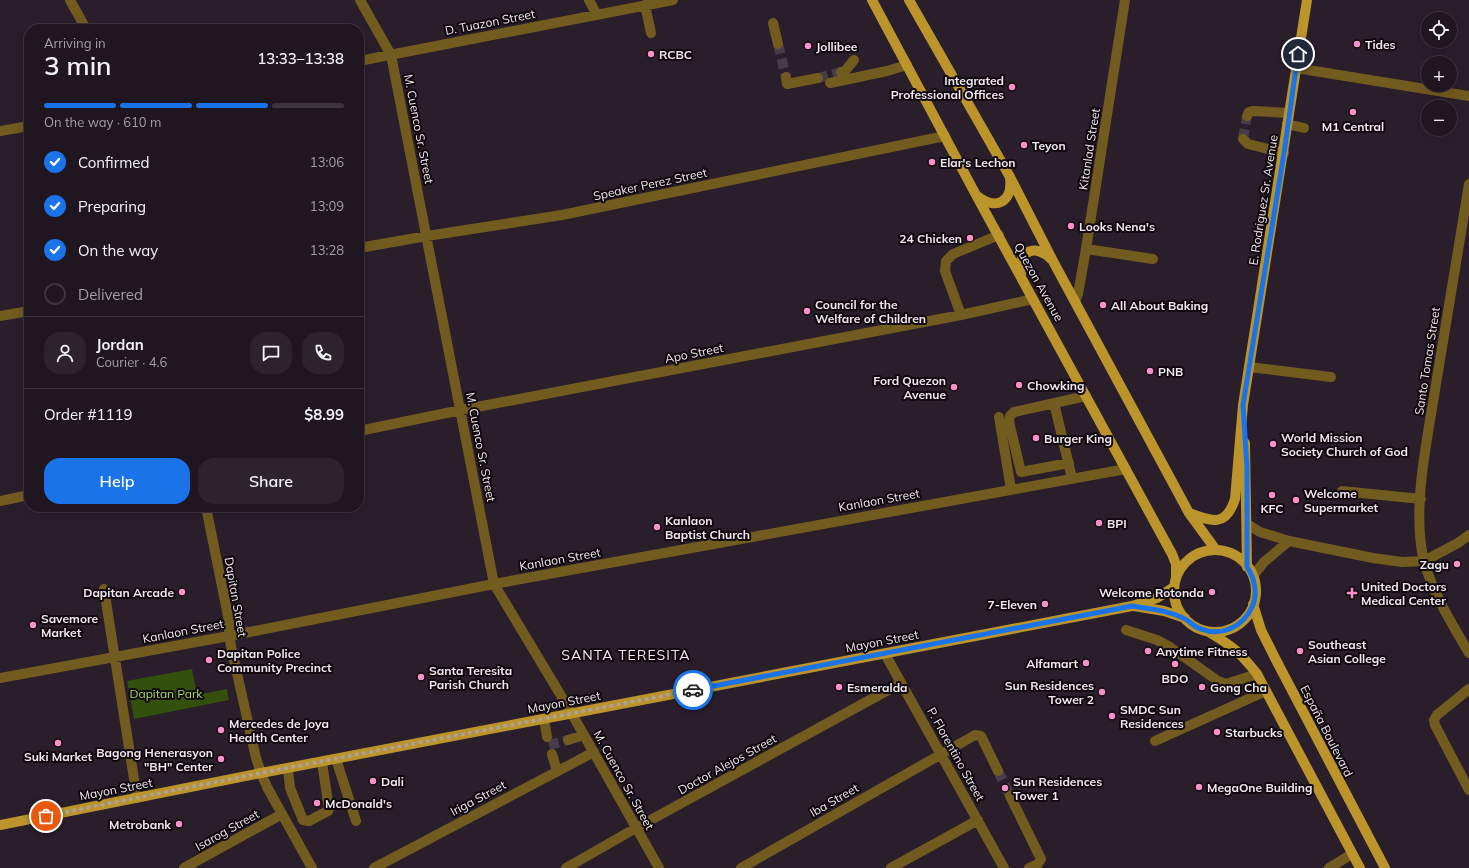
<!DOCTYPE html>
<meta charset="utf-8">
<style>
body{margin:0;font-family:Mulish,sans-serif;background:#2d232d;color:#f1f3f6;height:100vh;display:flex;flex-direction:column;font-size:15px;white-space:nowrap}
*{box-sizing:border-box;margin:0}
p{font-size:13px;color:#a29fa5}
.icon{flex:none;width:22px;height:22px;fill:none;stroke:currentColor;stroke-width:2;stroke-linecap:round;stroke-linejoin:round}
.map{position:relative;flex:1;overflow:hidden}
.sheet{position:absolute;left:24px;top:24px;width:340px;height:488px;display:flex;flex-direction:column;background:#201620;border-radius:16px;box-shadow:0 4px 16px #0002,0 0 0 1px #3d353e}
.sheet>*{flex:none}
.fabs{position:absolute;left:1421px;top:12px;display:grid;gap:8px}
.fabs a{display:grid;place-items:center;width:36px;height:36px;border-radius:50%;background:#201620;box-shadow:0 4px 16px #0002,0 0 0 1px #3d353e;font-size:20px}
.pin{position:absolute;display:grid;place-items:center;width:34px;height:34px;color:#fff;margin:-17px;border:2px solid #fff;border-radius:50%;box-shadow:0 1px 4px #0007}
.courier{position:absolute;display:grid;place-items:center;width:40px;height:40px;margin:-20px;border:3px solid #1a73e8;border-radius:50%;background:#fff;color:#222;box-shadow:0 1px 5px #0007}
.summary em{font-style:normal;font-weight:600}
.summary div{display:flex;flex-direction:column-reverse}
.summary{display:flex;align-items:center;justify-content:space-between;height:68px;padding:0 20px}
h1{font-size:26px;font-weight:600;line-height:30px}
.bar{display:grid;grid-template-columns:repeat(4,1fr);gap:6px 4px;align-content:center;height:48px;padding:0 20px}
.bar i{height:5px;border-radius:3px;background:#3d353e}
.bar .current{background:#1a73e8}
.bar p{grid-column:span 4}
.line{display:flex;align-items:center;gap:10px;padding:0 20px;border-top:1px solid #3d353e}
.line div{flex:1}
.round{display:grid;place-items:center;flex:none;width:42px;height:42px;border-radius:16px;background:#2d232d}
ol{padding:0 20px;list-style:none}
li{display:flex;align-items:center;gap:12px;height:44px}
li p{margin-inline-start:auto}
li .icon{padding:4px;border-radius:50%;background:#1a73e8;color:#fff;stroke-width:4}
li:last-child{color:#a29fa5}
li i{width:22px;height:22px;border:2px solid #3d353e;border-radius:50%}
.primary-button{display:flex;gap:8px;margin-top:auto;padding:8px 20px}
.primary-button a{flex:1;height:46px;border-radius:16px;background:#1a73e8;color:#fff;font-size:16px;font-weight:600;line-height:46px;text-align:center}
.primary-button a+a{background:#2d232d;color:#f1f3f6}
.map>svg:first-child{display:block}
.green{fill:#33500c}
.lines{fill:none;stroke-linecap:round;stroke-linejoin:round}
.minor-tunnel{stroke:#483c48;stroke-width:10;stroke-dasharray:10 5;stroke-linecap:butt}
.minor{stroke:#725b1f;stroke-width:10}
.major{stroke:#bb952c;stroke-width:10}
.done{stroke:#aba1aa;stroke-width:4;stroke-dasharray:0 7.2}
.route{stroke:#1a73e8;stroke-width:5}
.poi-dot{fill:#f990ca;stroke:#100a0f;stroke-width:1.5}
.labels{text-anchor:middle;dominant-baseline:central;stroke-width:4;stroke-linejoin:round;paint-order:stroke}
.street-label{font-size:12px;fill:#f0e7ef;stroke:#100a0f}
.poi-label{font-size:12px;font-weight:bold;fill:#f0e7ef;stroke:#100a0f;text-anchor:start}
.park-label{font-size:12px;fill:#a3da6a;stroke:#100a0f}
.quarter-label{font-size:14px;letter-spacing:1px;fill:#f0e7ef;stroke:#100a0f}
</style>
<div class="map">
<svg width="1469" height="868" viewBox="0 0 1469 868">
<rect width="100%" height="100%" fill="#2a1e2a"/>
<path class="green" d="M 192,669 L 197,695 L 227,689 L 229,700 L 134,719 L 127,681 Z"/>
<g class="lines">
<path class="minor-tunnel" d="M 778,44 L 786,77
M 818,78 L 841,72
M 1243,139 L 1247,116
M 549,745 L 568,740
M 998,771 L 1010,796"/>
<path class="minor" d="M 70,0 L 86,29
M 360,0 L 391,55 L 494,584 L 572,714 L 659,868
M 589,0 L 597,15
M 645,5 L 651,33
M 773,23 L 778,44
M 359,61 L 673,0
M 1296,68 L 1469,96
M 841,72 L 845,71 L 854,60
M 786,77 L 787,84 L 818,78
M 830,83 L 887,71 L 907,65
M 1247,116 L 1249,112 L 1254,111 L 1289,113
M 1287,124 L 1304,128
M 0,131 L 29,126
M 1243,139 L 1248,144 L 1284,153
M 1469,184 C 1458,250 1447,317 1436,384 C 1428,437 1411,509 1424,561 C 1433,594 1452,624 1469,653
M 359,248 L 427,236 L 562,215 L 945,136
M 1086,249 L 1153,259
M 1075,301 L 1078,294 L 1086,249 L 1125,0
M 961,315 L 945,271 L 946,261 L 953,254 L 999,235
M 0,316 L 29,311
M 1249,367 L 1331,377
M 1054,403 L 1072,478
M 999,417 L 1011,489
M 359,431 L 461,410 L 961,315 L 1033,299
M 1069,463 L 1021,472 L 1009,422 L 1010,416 L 1014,412 L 1086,396
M 1342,491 L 1421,499
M 0,501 L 29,495
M 206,507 L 229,621 L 229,636 L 232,651 L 256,758 L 261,773 L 267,787 L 312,868
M 1247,524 L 1260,532 L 1289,541 L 1373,558 L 1402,562 L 1424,561 L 1458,543 L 1469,535
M 1253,576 L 1264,562 L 1289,541
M 104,589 L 137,798
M 1126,630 L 1157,640 L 1170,647 L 1218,681 L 1226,684 L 1257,674
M 885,654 L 1004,868
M 0,678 L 229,636 L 494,584 L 1126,469
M 1469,689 L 1437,715 L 1434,720 L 1435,725 L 1469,790
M 544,719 L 547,737
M 568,740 L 584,735
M 1155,741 L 1266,691
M 552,754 L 557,771
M 336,759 L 356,821
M 288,769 L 290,788 L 303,820 L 309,821 L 328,811 L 329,809 L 322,762
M 1010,796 L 1041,859 L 1038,864 L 1029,868
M 184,868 L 282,814
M 374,868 L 594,752
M 566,868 L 636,828 L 901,683
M 741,868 L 975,735 L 981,736 L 998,771
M 891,868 L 978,820
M 1329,868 L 1352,854"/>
<path class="major" d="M 872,0 L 976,195 L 1172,554 L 1176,564 L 1176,578
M 909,0 L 1010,177 L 1054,263 L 1189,513 L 1216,550
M 977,196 C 996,211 1013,202 1010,178
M 1021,274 C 1016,251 1036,243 1051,259
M 1245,443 L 1247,567
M 1189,513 C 1212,522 1226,527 1235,499 L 1243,405 L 1307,0
M1174 591a41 41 0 1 1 82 0a41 41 0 1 1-82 0Z
M 1253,604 L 1261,630 L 1276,660 L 1385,868
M 1134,606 L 1164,611 L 1185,618
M 1207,631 C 1231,645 1240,652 1257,674 L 1360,868
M 0,825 L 261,773 L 1132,606 L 1157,598 L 1174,587"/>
</g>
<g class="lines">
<path class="done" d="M 46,816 L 261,773 L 693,690"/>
<path class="route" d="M 693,690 L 1132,606 C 1149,609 1167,610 1183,618 C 1189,620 1193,627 1201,629 C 1221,637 1243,627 1252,607 C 1258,594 1255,579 1247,567 L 1247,468 L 1243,405 L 1284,153 L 1298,54"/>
</g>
<g class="poi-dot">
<circle cx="1357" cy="44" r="4"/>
<circle cx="808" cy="46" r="4"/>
<circle cx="651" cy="54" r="4"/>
<circle cx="1012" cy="87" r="4"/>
<circle cx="1353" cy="112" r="4"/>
<circle cx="1024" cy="145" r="4"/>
<circle cx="932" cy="162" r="4"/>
<circle cx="1071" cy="226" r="4"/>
<circle cx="970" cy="238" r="4"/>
<circle cx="1103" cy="305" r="4"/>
<circle cx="807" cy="311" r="4"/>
<circle cx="1150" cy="371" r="4"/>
<circle cx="1019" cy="385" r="4"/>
<circle cx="954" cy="387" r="4"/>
<circle cx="1036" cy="438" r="4"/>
<circle cx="1273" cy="444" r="4"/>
<circle cx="1272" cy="495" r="4"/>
<circle cx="1296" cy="500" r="4"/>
<circle cx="1099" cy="523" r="4"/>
<circle cx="657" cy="527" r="4"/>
<circle cx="1457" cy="564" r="4"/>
<circle cx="182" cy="592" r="4"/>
<circle cx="1212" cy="592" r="4"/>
<path d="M1350 587h4v4h4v4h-4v4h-4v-4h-4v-4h4z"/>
<circle cx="1045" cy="604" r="4"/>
<circle cx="33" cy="625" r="4"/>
<circle cx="1148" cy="651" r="4"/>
<circle cx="1300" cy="651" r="4"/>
<circle cx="209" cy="660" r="4"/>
<circle cx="1086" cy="663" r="4"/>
<circle cx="1175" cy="664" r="4"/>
<circle cx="421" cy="677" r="4"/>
<circle cx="839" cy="687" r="4"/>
<circle cx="1202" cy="687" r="4"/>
<circle cx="1102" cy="692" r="4"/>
<circle cx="1112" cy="716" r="4"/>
<circle cx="221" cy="730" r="4"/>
<circle cx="1217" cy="732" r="4"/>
<circle cx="58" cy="743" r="4"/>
<circle cx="221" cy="759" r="4"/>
<circle cx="373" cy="781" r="4"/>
<circle cx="1199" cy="787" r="4"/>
<circle cx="1005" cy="788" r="4"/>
<circle cx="317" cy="803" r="4"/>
<circle cx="179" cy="824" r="4"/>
</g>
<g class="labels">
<g class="street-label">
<text transform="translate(490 22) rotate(-11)">D. Tuazon Street</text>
<text transform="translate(419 129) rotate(79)">M. Cuenco Sr. Street</text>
<text transform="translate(1089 149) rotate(-81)">Kitanlad Street</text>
<text transform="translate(650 184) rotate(-12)">Speaker Perez Street</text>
<text transform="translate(1263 200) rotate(-81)">E. Rodriguez Sr. Avenue</text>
<text transform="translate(1039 282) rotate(61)">Quezon Avenue</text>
<text transform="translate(694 353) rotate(-11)">Apo Street</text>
<text transform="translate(1427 361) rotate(-81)">Santo Tomas Street</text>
<text transform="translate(481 447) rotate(79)">M. Cuenco Sr. Street</text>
<text transform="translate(879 500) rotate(-10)">Kanlaon Street</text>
<text transform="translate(560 559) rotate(-10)">Kanlaon Street</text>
<text transform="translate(236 597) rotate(80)">Dapitan Street</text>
<text transform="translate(183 631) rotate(-11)">Kanlaon Street</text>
<text transform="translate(882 641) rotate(-11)">Mayon Street</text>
<text transform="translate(564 702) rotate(-11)">Mayon Street</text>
<text transform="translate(1327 731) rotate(63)">España Boulevard</text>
<text transform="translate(956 754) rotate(61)">P. Florentino Street</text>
<text transform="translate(727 764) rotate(-29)">Doctor Alejos Street</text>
<text transform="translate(624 780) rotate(61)">M. Cuenco Sr. Street</text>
<text transform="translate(116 789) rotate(-11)">Mayon Street</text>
<text transform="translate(478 798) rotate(-28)">Iriga Street</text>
<text transform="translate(834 800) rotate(-30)">Iba Street</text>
<text transform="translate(227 830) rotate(-29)">Isarog Street</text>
</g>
<g class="poi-label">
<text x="1365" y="44">Tides</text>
<text x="816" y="46">Jollibee</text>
<text x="659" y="54">RCBC</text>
<text x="1004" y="80" text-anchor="end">Integrated<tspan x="1004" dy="14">Professional Offices</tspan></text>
<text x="1353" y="126" text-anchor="middle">M1 Central</text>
<text x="1032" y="145">Teyon</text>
<text x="940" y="162">Elar's Lechon</text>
<text x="1079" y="226">Looks Nena's</text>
<text x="962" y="238" text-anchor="end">24 Chicken</text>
<text x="815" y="304">Council for the<tspan x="815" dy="14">Welfare of Children</tspan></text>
<text x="1111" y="305">All About Baking</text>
<text x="1158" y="371">PNB</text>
<text x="946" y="380" text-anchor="end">Ford Quezon<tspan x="946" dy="14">Avenue</tspan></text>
<text x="1027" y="385">Chowking</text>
<text x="1281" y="437">World Mission<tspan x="1281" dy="14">Society Church of God</tspan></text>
<text x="1044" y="438">Burger King</text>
<text x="1304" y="493">Welcome<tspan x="1304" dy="14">Supermarket</tspan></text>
<text x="1272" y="508" text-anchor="middle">KFC</text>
<text x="665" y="520">Kanlaon<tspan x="665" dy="14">Baptist Church</tspan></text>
<text x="1107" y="523">BPI</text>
<text x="1449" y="564" text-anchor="end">Zagu</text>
<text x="1361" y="586">United Doctors<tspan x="1361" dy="14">Medical Center</tspan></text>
<text x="174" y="592" text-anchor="end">Dapitan Arcade</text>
<text x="1204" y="592" text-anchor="end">Welcome Rotonda</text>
<text x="1037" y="604" text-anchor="end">7-Eleven</text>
<text x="41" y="618">Savemore<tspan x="41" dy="14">Market</tspan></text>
<text x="1308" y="644">Southeast<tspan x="1308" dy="14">Asian College</tspan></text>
<text x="1156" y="651">Anytime Fitness</text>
<text x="217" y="653">Dapitan Police<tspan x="217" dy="14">Community Precinct</tspan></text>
<text x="1078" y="663" text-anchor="end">Alfamart</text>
<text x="429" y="670">Santa Teresita<tspan x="429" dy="14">Parish Church</tspan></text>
<text x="1175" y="678" text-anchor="middle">BDO</text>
<text x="1094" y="685" text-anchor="end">Sun Residences<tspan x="1094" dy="14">Tower 2</tspan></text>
<text x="847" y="687">Esmeralda</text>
<text x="1210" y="687">Gong Cha</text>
<text x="1120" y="709">SMDC Sun<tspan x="1120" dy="14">Residences</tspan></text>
<text x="229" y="723">Mercedes de Joya<tspan x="229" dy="14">Health Center</tspan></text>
<text x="1225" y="732">Starbucks</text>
<text x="213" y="752" text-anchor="end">Bagong Henerasyon<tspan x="213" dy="14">"BH" Center</tspan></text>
<text x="58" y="756" text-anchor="middle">Suki Market</text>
<text x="381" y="781">Dali</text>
<text x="1013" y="781">Sun Residences<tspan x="1013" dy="14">Tower 1</tspan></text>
<text x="1207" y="787">MegaOne Building</text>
<text x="325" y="803">McDonald's</text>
<text x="171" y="824" text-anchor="end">Metrobank</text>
</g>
<g class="park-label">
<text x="166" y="693">Dapitan Park</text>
</g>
<g class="quarter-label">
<text x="626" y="655">SANTA TERESITA</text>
</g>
</g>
</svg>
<div class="fabs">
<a><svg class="icon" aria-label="locate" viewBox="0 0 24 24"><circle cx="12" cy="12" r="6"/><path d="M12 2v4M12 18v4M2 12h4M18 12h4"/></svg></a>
<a>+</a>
<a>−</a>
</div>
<div class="pin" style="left:46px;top:816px;background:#ea580c"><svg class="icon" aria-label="bag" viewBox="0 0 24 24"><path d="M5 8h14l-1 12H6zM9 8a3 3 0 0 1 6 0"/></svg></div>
<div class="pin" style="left:1298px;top:54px;background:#1f2937"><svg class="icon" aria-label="home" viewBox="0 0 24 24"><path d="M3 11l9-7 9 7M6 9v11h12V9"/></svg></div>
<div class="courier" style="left:693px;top:690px"><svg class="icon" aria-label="car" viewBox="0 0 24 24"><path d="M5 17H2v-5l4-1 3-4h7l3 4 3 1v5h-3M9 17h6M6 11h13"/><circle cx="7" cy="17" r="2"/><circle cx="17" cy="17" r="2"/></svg></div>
<section class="sheet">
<div class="summary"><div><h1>3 min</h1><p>Arriving in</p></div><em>13:33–13:38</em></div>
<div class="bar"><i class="current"></i><i class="current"></i><i class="current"></i><i></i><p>On the way · 610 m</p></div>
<ol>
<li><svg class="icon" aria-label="check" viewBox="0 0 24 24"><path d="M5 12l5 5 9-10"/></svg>Confirmed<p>13:06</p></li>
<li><svg class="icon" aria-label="check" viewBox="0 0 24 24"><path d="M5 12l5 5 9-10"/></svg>Preparing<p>13:09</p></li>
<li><svg class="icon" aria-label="check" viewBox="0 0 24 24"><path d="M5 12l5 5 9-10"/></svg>On the way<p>13:28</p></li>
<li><i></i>Delivered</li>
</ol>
<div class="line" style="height:72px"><a class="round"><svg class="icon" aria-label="person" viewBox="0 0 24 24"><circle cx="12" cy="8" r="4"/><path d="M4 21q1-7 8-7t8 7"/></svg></a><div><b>Jordan</b><p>Courier · 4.6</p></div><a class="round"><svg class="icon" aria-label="chat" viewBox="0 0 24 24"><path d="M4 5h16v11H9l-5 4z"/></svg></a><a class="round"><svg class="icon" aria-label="phone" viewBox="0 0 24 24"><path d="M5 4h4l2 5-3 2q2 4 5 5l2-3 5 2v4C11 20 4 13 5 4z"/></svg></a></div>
<div class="line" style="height:52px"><div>Order #1119</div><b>$8.99</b></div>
<div class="primary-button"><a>Help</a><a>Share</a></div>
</section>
</div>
